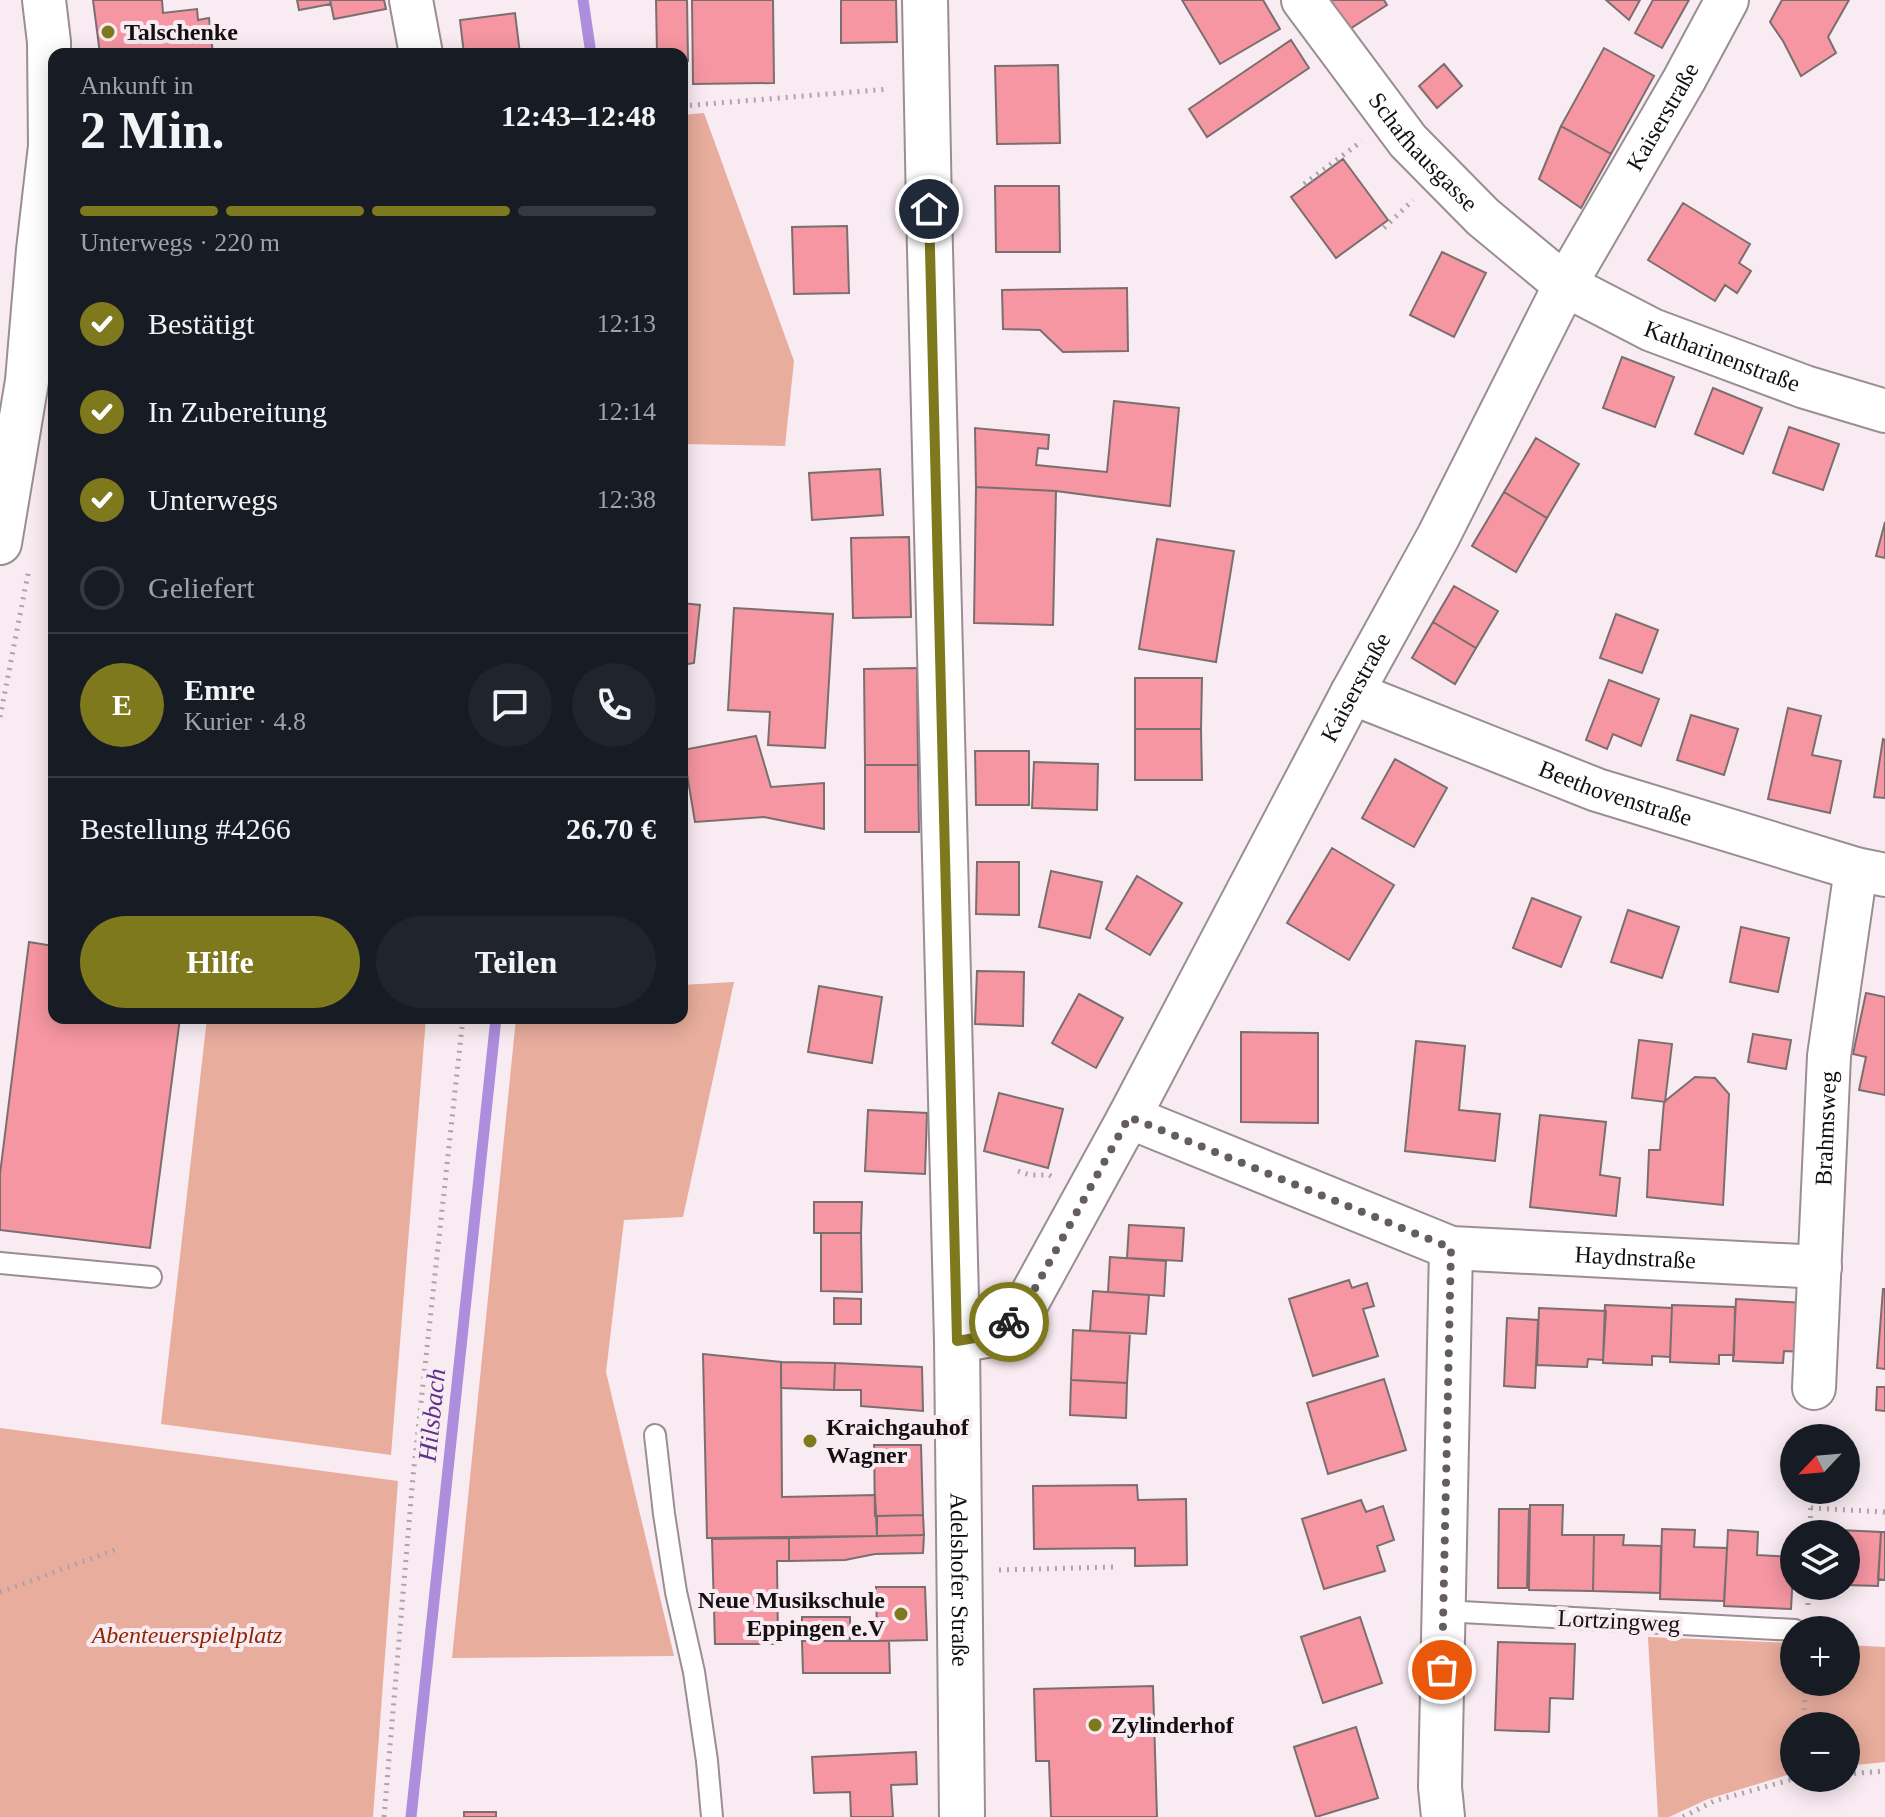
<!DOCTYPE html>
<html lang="de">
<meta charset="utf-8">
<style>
body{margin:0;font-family:"Times New Roman",serif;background:#20242c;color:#f1f3f6;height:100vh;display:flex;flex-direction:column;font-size:30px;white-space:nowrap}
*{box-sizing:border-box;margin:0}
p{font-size:26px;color:#9ea1a6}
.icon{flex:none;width:44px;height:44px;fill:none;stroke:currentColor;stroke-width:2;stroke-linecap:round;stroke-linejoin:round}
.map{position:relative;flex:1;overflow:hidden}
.drawer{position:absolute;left:48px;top:48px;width:640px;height:976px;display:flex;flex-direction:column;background:#171b24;border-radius:16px;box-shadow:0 4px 20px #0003}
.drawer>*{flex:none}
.needle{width:52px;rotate:244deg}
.tools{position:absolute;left:1780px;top:1424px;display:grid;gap:16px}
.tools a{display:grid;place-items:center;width:80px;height:80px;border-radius:50%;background:#171b24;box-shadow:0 4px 20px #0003;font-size:40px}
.pin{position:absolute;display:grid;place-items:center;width:68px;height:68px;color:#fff;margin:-34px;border:4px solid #fff;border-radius:50%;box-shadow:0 2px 8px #0007}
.courier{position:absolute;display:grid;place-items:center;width:80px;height:80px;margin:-40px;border:6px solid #7f791e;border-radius:50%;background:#fff;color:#222;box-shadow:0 2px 10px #0007}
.headline em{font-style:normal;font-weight:800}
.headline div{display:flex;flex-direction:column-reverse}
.headline{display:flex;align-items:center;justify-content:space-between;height:136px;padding:0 32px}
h1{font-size:52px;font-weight:800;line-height:60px}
.bar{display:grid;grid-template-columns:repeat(4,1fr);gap:12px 8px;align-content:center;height:96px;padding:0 32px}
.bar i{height:10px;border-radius:6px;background:#363941}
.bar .current{background:#7f791e}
.bar p{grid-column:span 4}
.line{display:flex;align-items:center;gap:20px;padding:0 32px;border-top:2px solid #363941}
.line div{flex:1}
.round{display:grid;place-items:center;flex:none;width:84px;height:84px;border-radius:42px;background:#20242c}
ol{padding:0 32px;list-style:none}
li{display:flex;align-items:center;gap:24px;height:88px}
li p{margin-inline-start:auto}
li .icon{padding:8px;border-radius:50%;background:#7f791e;color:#fff;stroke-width:4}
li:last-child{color:#9ea1a6}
li i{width:44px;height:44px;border:4px solid #363941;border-radius:50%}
.button{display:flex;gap:16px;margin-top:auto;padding:16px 32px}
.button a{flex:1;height:92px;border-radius:48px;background:#7f791e;color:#fff;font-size:32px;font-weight:800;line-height:92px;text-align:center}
.button a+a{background:#20242c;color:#f1f3f6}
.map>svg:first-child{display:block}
.green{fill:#e8ad9d}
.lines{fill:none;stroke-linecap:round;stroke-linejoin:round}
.stream{stroke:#ad8edc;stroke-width:11}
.building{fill:#f696a2;stroke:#7b6e6f;stroke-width:2}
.service-casing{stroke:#9a8e93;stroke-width:24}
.minor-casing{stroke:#9a8e93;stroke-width:46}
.tertiary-casing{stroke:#9a8e93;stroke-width:48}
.path{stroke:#ada3a8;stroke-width:5;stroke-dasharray:2 6;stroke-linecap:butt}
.service{stroke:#fff;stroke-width:20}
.minor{stroke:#fff;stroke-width:42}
.tertiary{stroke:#fff;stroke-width:44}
.done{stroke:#645c5f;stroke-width:8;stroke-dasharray:0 14.4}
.route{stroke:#7f791e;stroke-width:10}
.poi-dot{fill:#7f791e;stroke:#f8ebf1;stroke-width:3}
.labels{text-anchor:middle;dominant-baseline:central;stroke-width:8;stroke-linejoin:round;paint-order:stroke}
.poi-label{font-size:24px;font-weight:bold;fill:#140f11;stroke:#f8ebf1;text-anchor:start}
.street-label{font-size:24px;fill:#140f11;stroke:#f8ebf1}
.park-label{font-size:24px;font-style:italic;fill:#8e2505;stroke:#f8ebf1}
.water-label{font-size:26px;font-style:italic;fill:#5d328d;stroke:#f8ebf1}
</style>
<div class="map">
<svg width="1885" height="1817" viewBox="0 0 1885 1817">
<rect width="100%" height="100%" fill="#f8ebf1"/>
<path class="green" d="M 704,113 L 794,361 L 785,446 L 682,444 L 682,115 Z
M 734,982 L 683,1217 L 624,1220 L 606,1372 L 674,1656 L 452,1658 L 516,1018 L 682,1018 L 682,985 Z
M 207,1018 L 426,1018 L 391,1455 L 161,1424 Z
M 0,1428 L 398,1481 L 373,1817 L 0,1817 Z
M 1648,1637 L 1794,1643 L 1794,1682 L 1846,1682 L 1846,1645 L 1885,1647 L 1885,1762 L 1846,1766 L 1846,1726 L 1794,1726 L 1794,1773 L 1708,1799 L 1669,1817 L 1658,1817 Z"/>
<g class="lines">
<path class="stream" d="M 583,0 L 591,54
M 411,1817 L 496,1018"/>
</g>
<path class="building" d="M 93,0 L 162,0 L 163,13 L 197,9 L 198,20 L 209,18 L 213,54 L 100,54 Z
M 297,0 L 330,0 L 331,4 L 299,10 Z
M 330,0 L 384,0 L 386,9 L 334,19 Z
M 656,0 L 687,0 L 688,61 L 682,61 L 682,54 L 657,54 Z
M 692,0 L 773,0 L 774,83 L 693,84 Z
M 841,0 L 896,0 L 897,42 L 841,43 Z
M 1182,0 L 1263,0 L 1280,29 L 1220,64 Z
M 1324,0 L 1384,0 L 1387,5 L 1345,32 Z
M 1606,0 L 1640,0 L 1629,20 Z
M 1653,0 L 1689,0 L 1662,48 L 1635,33 Z
M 1782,0 L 1849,0 L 1828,37 L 1836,53 L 1801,76 L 1783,41 L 1770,22 Z
M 515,13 L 520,54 L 464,54 L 460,20 Z
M 1291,40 L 1309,68 L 1207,137 L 1189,109 Z
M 1604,48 L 1654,76 L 1611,154 L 1561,126 Z
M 1444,64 L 1462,86 L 1437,108 L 1419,86 Z
M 1058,65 L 1060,143 L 997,144 L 995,66 Z
M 1561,126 L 1611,154 L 1581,208 L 1539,179 Z
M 1343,159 L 1388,220 L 1336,258 L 1291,197 Z
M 995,186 L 1059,186 L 1060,252 L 996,252 Z
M 1683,203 L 1750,244 L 1739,263 L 1751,271 L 1737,293 L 1725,285 L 1715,301 L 1648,260 Z
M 847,226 L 849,293 L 794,294 L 792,227 Z
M 1442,252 L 1486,273 L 1454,337 L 1410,315 Z
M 1127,288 L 1128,351 L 1063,352 L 1040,330 L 1003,329 L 1002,290 Z
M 1622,357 L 1674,377 L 1655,427 L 1603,408 Z
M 1713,388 L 1762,408 L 1743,454 L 1695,434 Z
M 1114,401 L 1179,408 L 1170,506 L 1056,491 L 976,487 L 975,428 L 1049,435 L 1048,449 L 1038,448 L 1036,465 L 1107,472 Z
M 1789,427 L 1839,444 L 1823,490 L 1773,473 Z
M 1536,438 L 1579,464 L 1547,518 L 1504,492 Z
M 880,469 L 883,515 L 812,520 L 809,473 Z
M 976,487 L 1056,491 L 1053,625 L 974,623 Z
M 1504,492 L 1547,518 L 1516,572 L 1472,546 Z
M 1885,522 L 1885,558 L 1876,556 Z
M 909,537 L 911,617 L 853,618 L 851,538 Z
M 1157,539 L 1234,551 L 1216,662 L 1139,649 Z
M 1454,586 L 1498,611 L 1476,648 L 1433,622 Z
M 682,603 L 700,605 L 694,663 L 682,665 Z
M 734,608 L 833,614 L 825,748 L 768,745 L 770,712 L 728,710 Z
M 1616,614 L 1658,630 L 1642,673 L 1600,658 Z
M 1433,622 L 1476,648 L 1455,684 L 1412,658 Z
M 917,668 L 918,765 L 865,765 L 864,669 Z
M 1135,678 L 1202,678 L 1201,729 L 1135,729 Z
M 1609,680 L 1659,699 L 1641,746 L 1613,734 L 1607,749 L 1586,740 Z
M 1788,708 L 1821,716 L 1812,755 L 1841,761 L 1830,813 L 1768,799 Z
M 1691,715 L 1738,729 L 1724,775 L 1677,760 Z
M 1135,729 L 1201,729 L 1202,780 L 1135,780 Z
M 756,736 L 771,787 L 824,783 L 824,829 L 764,817 L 695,822 L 683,750 Z
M 1883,739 L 1885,740 L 1885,798 L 1874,797 Z
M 975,751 L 1029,751 L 1029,805 L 976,805 Z
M 1395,759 L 1447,788 L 1414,847 L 1362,818 Z
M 1034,762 L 1098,764 L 1097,810 L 1032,808 Z
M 865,765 L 918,765 L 919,832 L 865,832 Z
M 1332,848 L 1394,885 L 1349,960 L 1287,923 Z
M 977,862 L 1019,862 L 1019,915 L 976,914 Z
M 1051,871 L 1102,882 L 1090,938 L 1039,927 Z
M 1137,876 L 1182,903 L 1150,955 L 1106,929 Z
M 1532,898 L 1581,917 L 1561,967 L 1513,948 Z
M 1628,910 L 1679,927 L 1662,978 L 1611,962 Z
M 1741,927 L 1789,938 L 1778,992 L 1730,982 Z
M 29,942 L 54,946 L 54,1018 L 180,1018 L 150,1248 L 0,1230 L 0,1174 Z
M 977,971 L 1024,972 L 1023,1026 L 975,1024 Z
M 819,986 L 882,997 L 872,1063 L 808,1052 Z
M 1866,993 L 1885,997 L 1885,1095 L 1859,1090 L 1866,1057 L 1853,1054 Z
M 1079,994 L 1123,1018 L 1096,1068 L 1052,1043 Z
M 1241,1032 L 1318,1033 L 1318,1123 L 1241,1122 Z
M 1753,1034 L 1791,1040 L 1786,1069 L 1748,1062 Z
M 1639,1040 L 1672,1044 L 1665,1102 L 1632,1098 Z
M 1416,1041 L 1465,1046 L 1459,1110 L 1500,1114 L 1495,1161 L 1405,1151 Z
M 1695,1077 L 1715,1078 L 1729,1094 L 1723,1205 L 1647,1197 L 1649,1150 L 1660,1150 L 1664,1102 Z
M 999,1093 L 1063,1109 L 1048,1168 L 984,1151 Z
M 868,1110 L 927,1113 L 925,1174 L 865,1171 Z
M 1540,1115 L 1606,1122 L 1600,1175 L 1620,1178 L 1616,1216 L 1530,1207 Z
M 814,1202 L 862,1202 L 861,1233 L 814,1233 Z
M 1129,1225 L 1184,1228 L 1182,1261 L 1127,1258 Z
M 821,1233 L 861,1233 L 862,1292 L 821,1291 Z
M 1110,1257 L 1166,1261 L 1164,1296 L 1108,1292 Z
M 1349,1280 L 1352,1288 L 1367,1283 L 1374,1306 L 1363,1309 L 1378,1356 L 1313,1376 L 1289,1299 Z
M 1883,1289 L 1885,1289 L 1885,1369 L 1877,1368 Z
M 1093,1291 L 1149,1295 L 1146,1334 L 1090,1331 Z
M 834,1298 L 861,1299 L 861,1324 L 834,1324 Z
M 1736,1299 L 1806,1303 L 1804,1352 L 1784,1351 L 1783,1363 L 1733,1361 Z
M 1605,1305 L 1672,1308 L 1670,1357 L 1652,1356 L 1652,1365 L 1603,1363 Z
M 1672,1305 L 1735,1307 L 1734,1355 L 1719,1355 L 1719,1364 L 1670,1362 Z
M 1539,1308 L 1606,1311 L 1603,1360 L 1588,1359 L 1587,1367 L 1537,1365 Z
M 1507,1318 L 1538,1320 L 1535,1388 L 1504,1386 Z
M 1073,1330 L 1130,1333 L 1127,1383 L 1071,1380 Z
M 703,1354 L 781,1362 L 782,1497 L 875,1495 L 877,1536 L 707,1538 Z
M 781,1362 L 835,1363 L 834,1390 L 781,1388 Z
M 835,1363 L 922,1367 L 923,1411 L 861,1406 L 861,1390 L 834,1390 Z
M 1384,1379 L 1406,1450 L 1328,1474 L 1307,1403 Z
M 1071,1380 L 1127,1383 L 1126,1418 L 1070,1415 Z
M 1877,1387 L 1885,1387 L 1885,1411 L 1876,1410 Z
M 874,1445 L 921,1445 L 923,1515 L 875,1516 Z
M 1137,1485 L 1138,1500 L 1186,1499 L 1187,1565 L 1135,1566 L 1135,1548 L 1034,1549 L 1033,1486 Z
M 1361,1500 L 1366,1512 L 1383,1506 L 1394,1540 L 1377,1546 L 1385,1571 L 1324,1589 L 1302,1519 Z
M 1530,1505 L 1563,1505 L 1562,1535 L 1594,1535 L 1593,1591 L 1529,1590 Z
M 1499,1509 L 1529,1509 L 1527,1588 L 1498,1588 Z
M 923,1515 L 924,1535 L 877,1536 L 877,1516 Z
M 1662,1529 L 1695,1530 L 1694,1547 L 1727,1548 L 1724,1601 L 1660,1599 Z
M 1818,1529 L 1881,1532 L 1878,1586 L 1846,1585 L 1846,1534 L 1817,1534 Z
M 1728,1530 L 1758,1532 L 1757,1555 L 1794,1557 L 1791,1609 L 1724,1606 Z
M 1881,1532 L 1885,1532 L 1885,1580 L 1878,1579 Z
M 924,1535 L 923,1553 L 875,1554 L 845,1560 L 789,1561 L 789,1538 Z
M 1594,1535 L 1624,1535 L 1623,1545 L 1661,1546 L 1660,1593 L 1593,1591 Z
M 789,1538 L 789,1561 L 777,1561 L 778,1644 L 715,1644 L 712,1539 Z
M 876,1587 L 925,1587 L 927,1640 L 877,1641 Z
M 802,1617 L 850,1617 L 850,1641 L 802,1641 Z
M 1360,1617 L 1382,1683 L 1323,1703 L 1301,1637 Z
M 802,1641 L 889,1641 L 890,1673 L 803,1673 Z
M 1498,1642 L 1575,1644 L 1573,1699 L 1550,1698 L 1549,1732 L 1495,1730 Z
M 1153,1686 L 1157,1817 L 1051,1817 L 1049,1761 L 1036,1761 L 1034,1689 Z
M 1356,1727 L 1378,1798 L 1316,1817 L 1294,1747 Z
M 916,1752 L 917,1784 L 891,1785 L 893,1817 L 851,1817 L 850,1792 L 814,1793 L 812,1757 Z
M 464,1812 L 496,1812 L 496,1817 L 464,1817 Z"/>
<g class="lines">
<defs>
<path id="service" d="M 0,1263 L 151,1277
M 655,1435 L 664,1514 L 676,1592 L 694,1672 L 707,1761 L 712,1817
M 1443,1611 L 1795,1630"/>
<g id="minor">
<path d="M 411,0 L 421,54"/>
<path id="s1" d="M 1303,0 L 1408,141 L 1483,217 L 1565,285 L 1652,330 L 1805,387 L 1885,411"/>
<path d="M 0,543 L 27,381 L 38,250 L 50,146 L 49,42 L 44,0"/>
<path id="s2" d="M 1352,693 L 1597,790 L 1856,869 L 1885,875"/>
<path id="s3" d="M 1129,1117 L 1451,1248 L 1820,1267"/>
<path id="s4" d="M 957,1341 L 998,1334 L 1027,1303 L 1129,1117 L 1352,693 L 1438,537 L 1565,285 L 1684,80 L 1727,0"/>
<path id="s5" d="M 1814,1388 L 1829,1056 L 1856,869"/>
<path d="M 1443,1817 L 1440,1787 L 1451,1248"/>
</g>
<g id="tertiary">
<path id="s6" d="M 925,0 L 929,209 L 957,1341 L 962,1817"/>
</g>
</defs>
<use href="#service" class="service-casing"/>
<use href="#minor" class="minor-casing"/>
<use href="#tertiary" class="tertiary-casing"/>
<path class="path" d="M 682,106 L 889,89
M 1304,184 L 1362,141
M 1384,228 L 1413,200
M 0,717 L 29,569
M 1018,1171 L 1030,1175 L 1049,1175 L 1054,1178
M 1812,1438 L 1813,1425
M 1811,1508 L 1885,1512
M 1810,1534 L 1811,1490
M 999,1570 L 1114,1567
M 0,1592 L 120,1548
M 1808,1605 L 1808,1586
M 1804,1726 L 1805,1682
M 1846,1774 L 1885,1771
M 384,1817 L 413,1476 L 463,1018
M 1683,1817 L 1714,1801 L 1797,1778"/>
<use href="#service" class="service"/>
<use href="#minor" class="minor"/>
<use href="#tertiary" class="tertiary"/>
</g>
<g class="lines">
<path class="done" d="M 1009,1322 L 1027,1303 L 1129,1117 L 1451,1248 L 1442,1670"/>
<path class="route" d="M 929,209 L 957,1341 L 998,1334 L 1009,1322"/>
</g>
<g class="poi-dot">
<circle cx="108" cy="32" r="8"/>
<circle cx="810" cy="1441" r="8"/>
<circle cx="901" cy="1614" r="8"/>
<circle cx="1095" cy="1725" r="8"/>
</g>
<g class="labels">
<g class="poi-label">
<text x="124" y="32">Talschenke</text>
<text x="826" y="1427">Kraichgauhof<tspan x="826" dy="28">Wagner</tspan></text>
<text x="885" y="1600" text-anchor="end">Neue Musikschule<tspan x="885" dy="28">Eppingen e.V</tspan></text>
<text x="1111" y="1725">Zylinderhof</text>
</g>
<g class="street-label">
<text stroke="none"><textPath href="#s4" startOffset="1430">Kaiserstraße</textPath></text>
<text stroke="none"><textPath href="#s1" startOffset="194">Schafhausgasse</textPath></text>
<text stroke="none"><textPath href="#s1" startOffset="562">Katharinenstraße</textPath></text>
<text stroke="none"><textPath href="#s4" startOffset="782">Kaiserstraße</textPath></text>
<text stroke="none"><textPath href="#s2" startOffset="282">Beethovenstraße</textPath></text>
<text stroke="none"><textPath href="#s5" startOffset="260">Brahmsweg</textPath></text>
<text stroke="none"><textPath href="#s3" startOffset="532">Haydnstraße</textPath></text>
<text stroke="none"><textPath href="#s6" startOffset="1580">Adelshofer Straße</textPath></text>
<text transform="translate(1619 1621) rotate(3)">Lortzingweg</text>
</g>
<g class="park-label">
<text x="187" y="1635">Abenteuerspielplatz</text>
</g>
<g class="water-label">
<text transform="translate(432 1415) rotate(-84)">Hilsbach</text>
</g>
</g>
</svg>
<div class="tools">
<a><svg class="needle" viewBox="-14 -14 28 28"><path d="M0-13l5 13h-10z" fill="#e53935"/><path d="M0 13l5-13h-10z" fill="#9ea1a6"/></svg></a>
<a><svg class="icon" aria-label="layers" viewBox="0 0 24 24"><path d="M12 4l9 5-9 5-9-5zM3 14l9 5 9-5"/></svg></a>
<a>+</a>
<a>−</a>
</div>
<div class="pin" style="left:1442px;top:1670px;background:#ea580c"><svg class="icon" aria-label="bag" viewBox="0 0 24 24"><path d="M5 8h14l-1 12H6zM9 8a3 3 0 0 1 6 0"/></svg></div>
<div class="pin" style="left:929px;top:209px;background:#1f2937"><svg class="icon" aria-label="home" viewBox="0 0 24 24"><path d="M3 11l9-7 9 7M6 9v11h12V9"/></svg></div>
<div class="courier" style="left:1009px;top:1322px"><svg class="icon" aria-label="bike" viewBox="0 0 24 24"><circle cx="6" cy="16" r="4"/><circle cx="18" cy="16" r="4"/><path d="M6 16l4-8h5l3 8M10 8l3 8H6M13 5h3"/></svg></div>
<section class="drawer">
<div class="headline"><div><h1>2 Min.</h1><p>Ankunft in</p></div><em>12:43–12:48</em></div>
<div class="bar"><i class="current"></i><i class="current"></i><i class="current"></i><i></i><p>Unterwegs · 220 m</p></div>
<ol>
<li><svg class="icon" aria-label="check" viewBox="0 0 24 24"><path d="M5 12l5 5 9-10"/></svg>Bestätigt<p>12:13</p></li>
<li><svg class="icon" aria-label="check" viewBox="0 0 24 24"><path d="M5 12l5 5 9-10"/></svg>In Zubereitung<p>12:14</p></li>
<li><svg class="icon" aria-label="check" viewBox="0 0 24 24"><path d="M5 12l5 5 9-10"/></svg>Unterwegs<p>12:38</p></li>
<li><i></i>Geliefert</li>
</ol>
<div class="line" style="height:144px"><b class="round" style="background:#7f791e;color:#fff">E</b><div><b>Emre</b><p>Kurier · 4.8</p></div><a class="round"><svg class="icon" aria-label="chat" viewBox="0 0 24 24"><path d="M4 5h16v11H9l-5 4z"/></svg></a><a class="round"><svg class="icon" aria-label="phone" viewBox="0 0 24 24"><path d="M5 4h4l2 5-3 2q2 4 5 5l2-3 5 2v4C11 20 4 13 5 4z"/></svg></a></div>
<div class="line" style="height:104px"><div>Bestellung #4266</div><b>26.70 €</b></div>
<div class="button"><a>Hilfe</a><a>Teilen</a></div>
</section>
</div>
